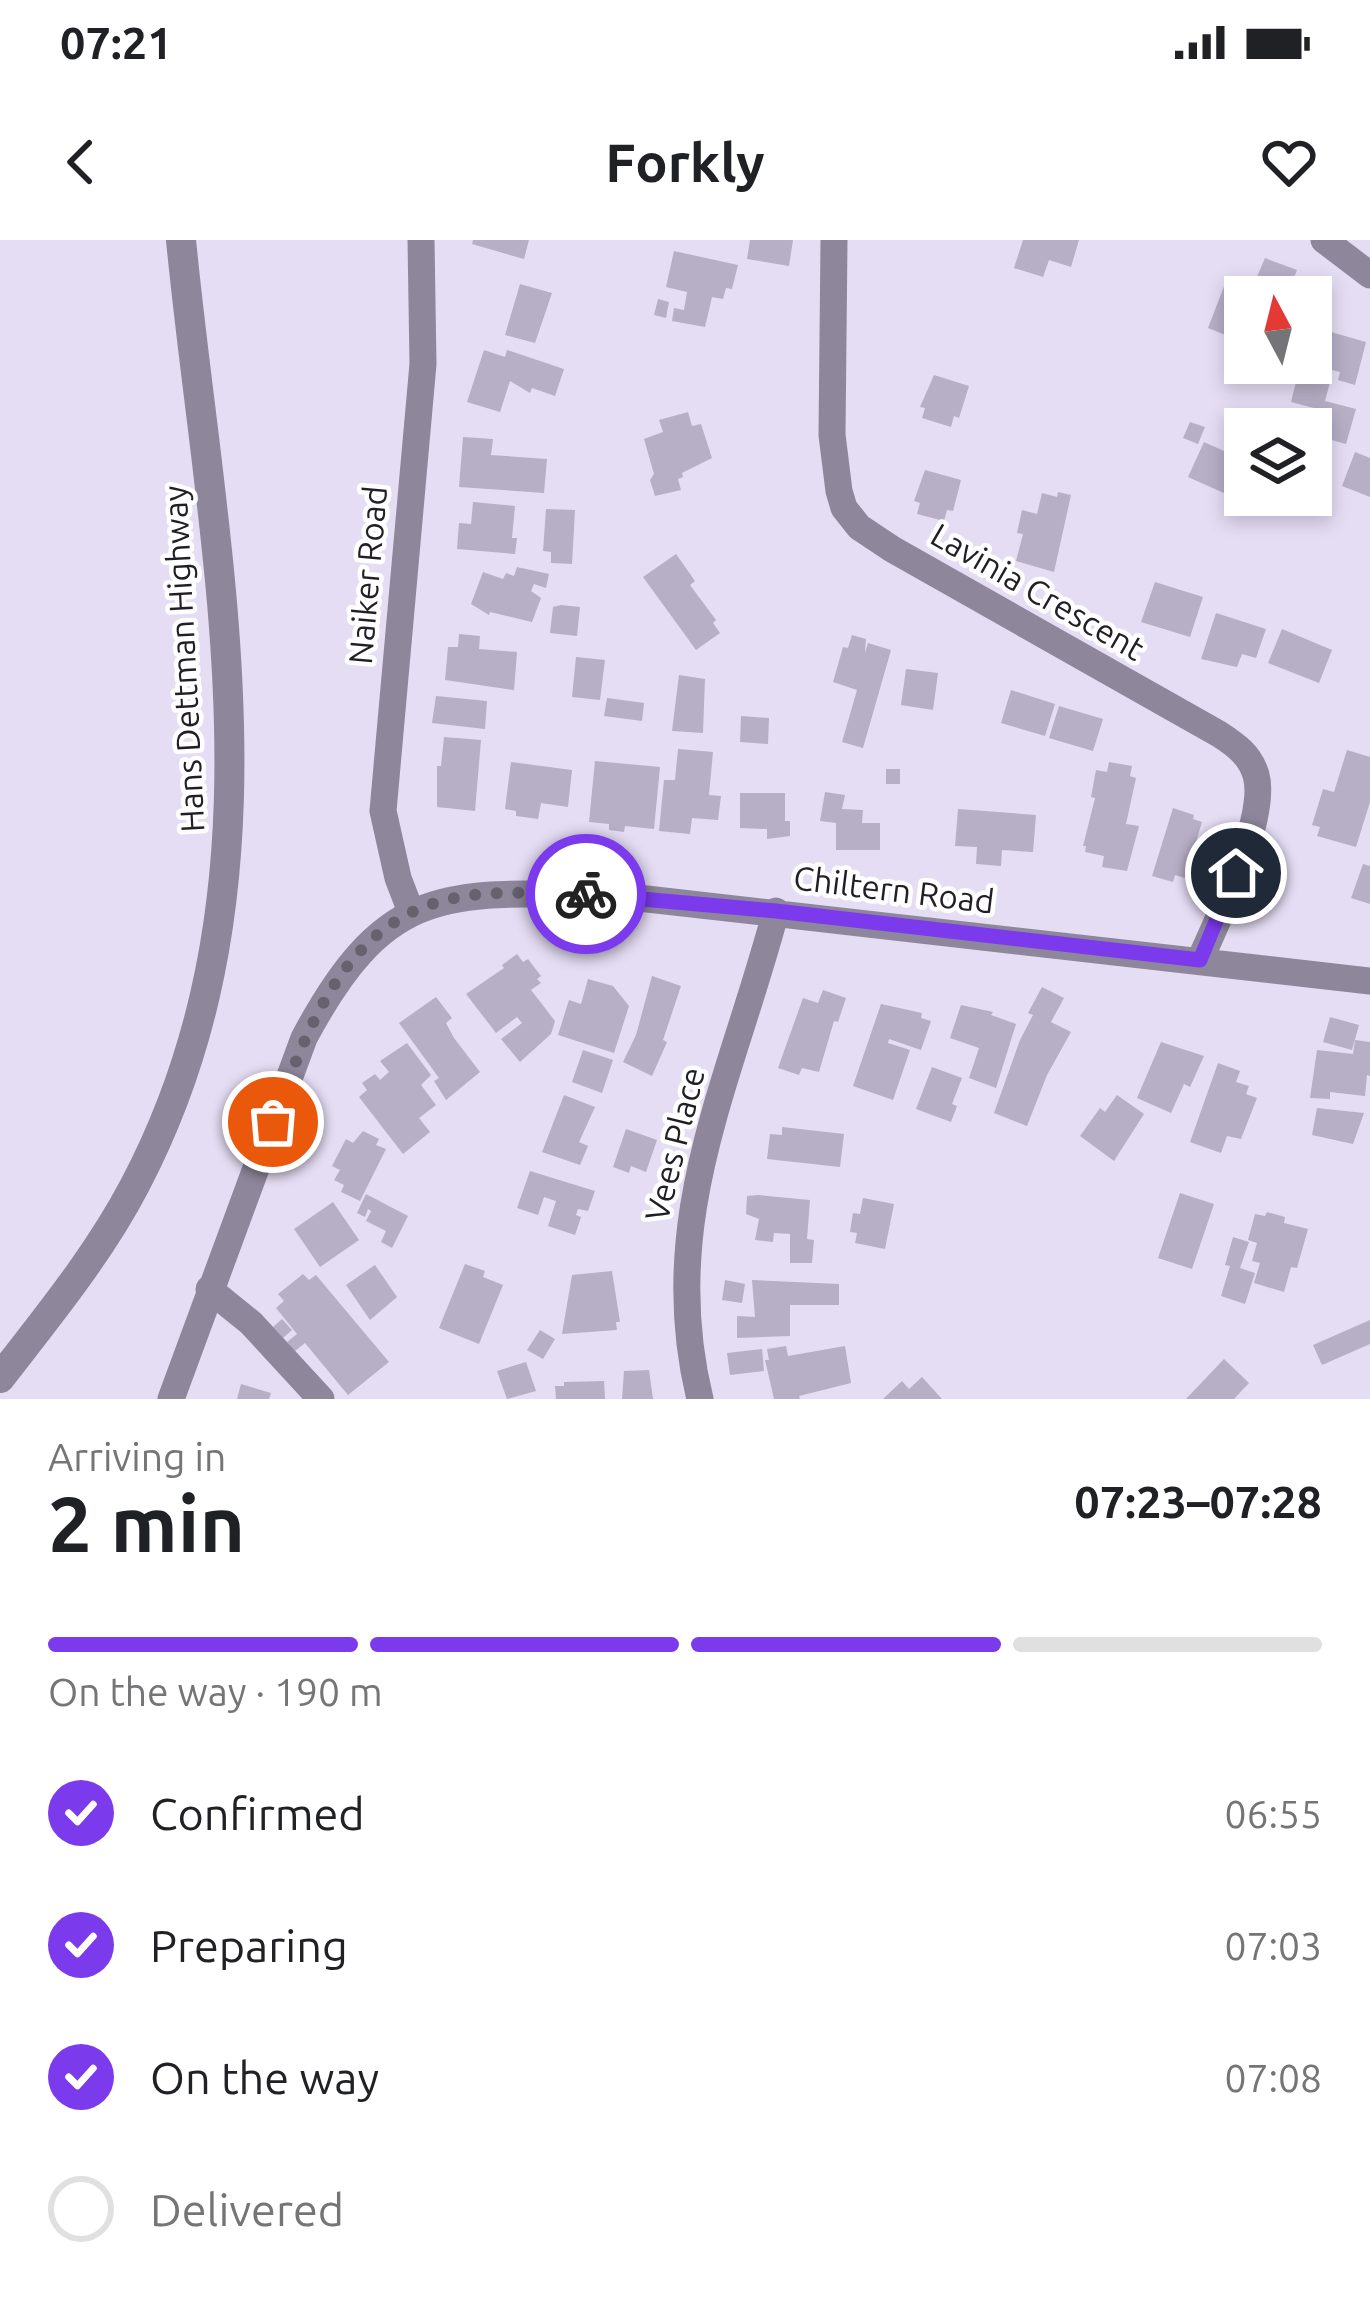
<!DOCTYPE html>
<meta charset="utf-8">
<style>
body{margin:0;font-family:Ubuntu,sans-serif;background:#f6f6f6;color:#202124;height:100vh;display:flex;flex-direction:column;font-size:45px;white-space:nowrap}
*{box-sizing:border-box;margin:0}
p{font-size:39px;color:#757577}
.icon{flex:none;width:66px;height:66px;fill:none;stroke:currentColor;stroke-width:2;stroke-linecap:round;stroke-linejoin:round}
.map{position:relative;height:1159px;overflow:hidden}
.drawer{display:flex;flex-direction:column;background:#fff;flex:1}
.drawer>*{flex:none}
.needle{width:78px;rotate:353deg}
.buttons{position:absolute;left:1224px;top:36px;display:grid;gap:24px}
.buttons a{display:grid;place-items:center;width:108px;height:108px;border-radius:0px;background:#fff;box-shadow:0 6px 18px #0003;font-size:60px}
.pin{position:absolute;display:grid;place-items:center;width:102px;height:102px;color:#fff;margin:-51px;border:6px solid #fff;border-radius:50%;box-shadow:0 3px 12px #0007}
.courier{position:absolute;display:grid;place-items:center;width:120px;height:120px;margin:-60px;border:9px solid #7c3aed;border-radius:50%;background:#fff;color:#222;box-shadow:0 3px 15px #0007}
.headline em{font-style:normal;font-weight:700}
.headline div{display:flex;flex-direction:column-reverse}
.headline{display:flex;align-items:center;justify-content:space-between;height:204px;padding:0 48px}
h1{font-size:78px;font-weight:700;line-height:90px}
.bar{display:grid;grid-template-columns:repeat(4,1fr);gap:18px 12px;align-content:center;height:144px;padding:0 48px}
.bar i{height:15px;border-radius:9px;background:#e0e0e0}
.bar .active{background:#7c3aed}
.bar p{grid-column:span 4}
ol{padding:0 48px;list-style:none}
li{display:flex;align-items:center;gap:36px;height:132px}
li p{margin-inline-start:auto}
li .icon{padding:12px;border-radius:50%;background:#7c3aed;color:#fff;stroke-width:4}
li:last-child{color:#757577}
li i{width:66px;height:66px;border:6px solid #e0e0e0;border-radius:50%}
.status{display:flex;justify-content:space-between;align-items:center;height:84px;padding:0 60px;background:#fff;direction:ltr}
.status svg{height:33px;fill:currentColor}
header{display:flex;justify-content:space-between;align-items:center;height:156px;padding:0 48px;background:#fff;font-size:54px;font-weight:700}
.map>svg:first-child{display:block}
.building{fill:#b7afc5}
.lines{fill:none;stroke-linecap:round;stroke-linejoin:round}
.minor{stroke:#8e879c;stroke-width:27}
.tertiary{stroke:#8e879c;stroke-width:30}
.done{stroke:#66616e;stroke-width:12;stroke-dasharray:0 21.6}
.route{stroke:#7c3aed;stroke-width:15}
.labels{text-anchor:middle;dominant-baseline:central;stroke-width:9;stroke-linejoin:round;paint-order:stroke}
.street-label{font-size:33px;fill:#211e26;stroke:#fff}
</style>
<div class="status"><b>07:21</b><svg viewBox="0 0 49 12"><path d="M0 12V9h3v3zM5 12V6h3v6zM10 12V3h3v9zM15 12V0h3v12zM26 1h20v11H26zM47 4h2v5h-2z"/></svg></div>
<header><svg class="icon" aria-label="back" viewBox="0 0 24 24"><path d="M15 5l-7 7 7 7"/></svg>Forkly<svg class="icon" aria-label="heart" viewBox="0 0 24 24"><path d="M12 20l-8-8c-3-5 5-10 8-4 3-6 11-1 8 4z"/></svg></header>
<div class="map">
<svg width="1370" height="1159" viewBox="0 0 1370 1159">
<rect width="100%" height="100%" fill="#e5ddf4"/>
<path class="building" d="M 473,0 L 529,0 L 524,19 L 472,4 Z
M 750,0 L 793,0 L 789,26 L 747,19 Z
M 1023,0 L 1079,0 L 1071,27 L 1049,20 L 1043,37 L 1014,28 Z
M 674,11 L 738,25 L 732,49 L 726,48 L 723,59 L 712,57 L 705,87 L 672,81 L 674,68 L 684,70 L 687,52 L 666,47 Z
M 1265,18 L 1297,30 L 1286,57 L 1245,57 L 1245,103 L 1208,88 L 1228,36 L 1253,46 Z
M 520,44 L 552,53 L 535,103 L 505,95 Z
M 658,59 L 669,62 L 666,78 L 654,75 Z
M 1311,82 L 1332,87 L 1331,92 L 1366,102 L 1355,145 L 1338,140 L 1340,132 L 1311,125 Z
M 484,110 L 505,117 L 507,110 L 564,129 L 555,156 L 532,148 L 530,153 L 510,141 L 500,172 L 467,162 Z
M 1299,130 L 1331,139 L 1325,161 L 1356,169 L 1346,204 L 1317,196 L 1321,182 L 1311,179 L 1314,168 L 1291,162 Z
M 934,135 L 969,146 L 959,178 L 954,176 L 951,187 L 922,178 L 925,168 L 920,167 Z
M 688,172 L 692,186 L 701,184 L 712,218 L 682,233 L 683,237 L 678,239 L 681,250 L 655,256 L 650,240 L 654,234 L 644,199 L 663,192 L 659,180 Z
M 1190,182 L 1205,187 L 1198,204 L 1183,198 Z
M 463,197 L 493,199 L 491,215 L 547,219 L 544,253 L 459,247 Z
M 1204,202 L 1224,211 L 1227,205 L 1242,211 L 1238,218 L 1245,220 L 1247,255 L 1244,262 L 1188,237 Z
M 1355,212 L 1370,218 L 1370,257 L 1342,246 Z
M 925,230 L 961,240 L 953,271 L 947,270 L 944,281 L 917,274 L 920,263 L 914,261 Z
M 1058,252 L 1071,255 L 1054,332 L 1016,321 L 1023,294 L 1017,293 L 1022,270 L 1037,274 L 1042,253 L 1057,257 Z
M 473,262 L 515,266 L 512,298 L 517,298 L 515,314 L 457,309 L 459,283 L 471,284 Z
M 546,269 L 575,270 L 572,324 L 551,323 L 551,312 L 543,311 Z
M 676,314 L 695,341 L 690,345 L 716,380 L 713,383 L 720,393 L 696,410 L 643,337 Z
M 517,327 L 549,334 L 546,348 L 534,344 L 531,351 L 541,358 L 532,382 L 490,372 L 489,375 L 471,364 L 483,332 L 503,339 L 506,333 L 514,336 Z
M 1155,342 L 1203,357 L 1190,397 L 1141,382 Z
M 561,365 L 580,367 L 577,396 L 550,393 L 553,367 Z
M 1216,373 L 1266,389 L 1256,418 L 1242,414 L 1237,427 L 1201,419 Z
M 1282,389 L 1332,410 L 1319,443 L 1268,423 Z
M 459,394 L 480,396 L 479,409 L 517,412 L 514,450 L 445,440 L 448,407 L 458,407 Z
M 852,395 L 866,399 L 865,413 L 868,403 L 891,410 L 863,508 L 842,502 L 857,450 L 833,442 L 843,407 L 848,408 Z
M 576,417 L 605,420 L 600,460 L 572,457 Z
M 906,429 L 938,433 L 933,470 L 901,465 Z
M 679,435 L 705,439 L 703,493 L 672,491 Z
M 1011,450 L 1055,464 L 1045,496 L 1001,483 Z
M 436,456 L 487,461 L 485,489 L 432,483 Z
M 607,458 L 644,463 L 642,481 L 604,476 Z
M 1059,466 L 1103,479 L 1093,511 L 1049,498 Z
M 741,476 L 769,478 L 768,504 L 740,502 Z
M 444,497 L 481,500 L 475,571 L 437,567 L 437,526 L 441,526 Z
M 678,509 L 713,512 L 709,555 L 721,556 L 718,580 L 692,578 L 690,594 L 659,591 L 664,540 L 675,540 Z
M 1347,510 L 1370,517 L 1370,562 L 1356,607 L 1317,596 L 1320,587 L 1312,585 L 1323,549 L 1334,552 Z
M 595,521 L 660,527 L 654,589 L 625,586 L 624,592 L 609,590 L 609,584 L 589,582 Z
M 511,522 L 572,530 L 568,567 L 541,563 L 538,579 L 516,576 L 516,571 L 505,569 Z
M 1109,522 L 1132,526 L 1130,536 L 1136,538 L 1126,584 L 1139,586 L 1127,631 L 1102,627 L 1104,616 L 1085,612 L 1086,606 L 1083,606 L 1095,558 L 1091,557 L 1096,530 L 1107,532 Z
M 886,529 L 900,529 L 900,544 L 886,544 Z
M 825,552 L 845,555 L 842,569 L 863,570 L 862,583 L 880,583 L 880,610 L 836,610 L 836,583 L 820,581 Z
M 740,553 L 785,553 L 785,581 L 790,581 L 790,596 L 767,599 L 767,589 L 740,588 Z
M 1173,568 L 1194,575 L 1193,579 L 1202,582 L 1185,638 L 1175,635 L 1173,642 L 1152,636 Z
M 958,569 L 1036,575 L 1033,612 L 1002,610 L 1001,626 L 976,624 L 977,607 L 955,606 Z
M 1363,624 L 1370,626 L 1370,664 L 1351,658 Z
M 517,714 L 523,722 L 528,719 L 541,736 L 537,739 L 541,743 L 531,750 L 555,781 L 551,794 L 520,822 L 501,799 L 522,783 L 517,777 L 496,793 L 466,754 L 504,728 L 502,725 Z
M 652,736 L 681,746 L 663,800 L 667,802 L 652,836 L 623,822 L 636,795 Z
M 588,739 L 613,746 L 629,766 L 614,813 L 558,795 L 569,760 L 581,764 Z
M 1042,747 L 1064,758 L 1051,782 L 1071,792 L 1047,835 L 1027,886 L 994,873 L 1020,800 L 1033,775 L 1028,773 Z
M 823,750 L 846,758 L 838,782 L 834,781 L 819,832 L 802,828 L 799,835 L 778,828 L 803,758 L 818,763 Z
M 436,757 L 452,778 L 446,783 L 454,798 L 480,832 L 446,860 L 434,841 L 439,838 L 399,783 Z
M 881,764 L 922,773 L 921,778 L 931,781 L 921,810 L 889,799 L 888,803 L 910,810 L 893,860 L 853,846 Z
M 961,765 L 993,772 L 991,775 L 1016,784 L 996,848 L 969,838 L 979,808 L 950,798 Z
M 1330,777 L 1359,785 L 1352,810 L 1323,802 Z
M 1355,800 L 1370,802 L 1370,836 L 1367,835 L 1365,856 L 1330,852 L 1330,859 L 1310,858 L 1317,810 L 1353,814 Z
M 1161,802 L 1204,816 L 1190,847 L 1184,844 L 1171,873 L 1137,858 Z
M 407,803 L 431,835 L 421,845 L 436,865 L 419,878 L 430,892 L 403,914 L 359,857 L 367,850 L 362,843 L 375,834 L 380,840 L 389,832 L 380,821 Z
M 583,810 L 613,820 L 602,853 L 572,842 Z
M 1218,823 L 1240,831 L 1236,842 L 1249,846 L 1246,854 L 1257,858 L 1241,899 L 1227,896 L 1221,913 L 1190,902 Z
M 932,827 L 962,838 L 952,864 L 957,866 L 951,882 L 916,869 Z
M 564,855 L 595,867 L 579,902 L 588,906 L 580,925 L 542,912 Z
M 1117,855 L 1144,874 L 1114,921 L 1080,896 L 1100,868 L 1105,872 Z
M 1317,868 L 1364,873 L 1353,904 L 1312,895 Z
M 782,887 L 844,894 L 840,927 L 767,919 L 770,894 L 782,895 Z
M 626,889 L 657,900 L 646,932 L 631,926 L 629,933 L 613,927 Z
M 363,891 L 379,899 L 376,905 L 386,909 L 360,961 L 341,952 L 344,945 L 334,940 L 340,930 L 332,926 L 346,899 L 353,903 Z
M 530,931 L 595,951 L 588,971 L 578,969 L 576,975 L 581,977 L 575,995 L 548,986 L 556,961 L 544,957 L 538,975 L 517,968 Z
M 1180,953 L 1214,964 L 1192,1029 L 1158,1018 Z
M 366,954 L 408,976 L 392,1008 L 381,1002 L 386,991 L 366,981 L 371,971 L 368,969 L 365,977 L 357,973 Z
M 758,955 L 810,960 L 807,999 L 814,1000 L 812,1023 L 790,1023 L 790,994 L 774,993 L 773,1002 L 755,1000 L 759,979 L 746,974 L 747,956 Z
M 863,958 L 894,964 L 885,1009 L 855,1003 L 857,993 L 850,992 L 853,973 L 860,974 Z
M 333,962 L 359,1000 L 320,1027 L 294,989 Z
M 1267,972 L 1285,977 L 1284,983 L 1308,989 L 1297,1028 L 1291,1027 L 1284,1052 L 1254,1043 L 1260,1023 L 1252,1021 L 1257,1003 L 1248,1000 L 1255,974 L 1265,976 Z
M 1233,997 L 1249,1002 L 1240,1028 L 1255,1033 L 1245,1064 L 1221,1056 L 1230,1026 L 1225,1025 Z
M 465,1024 L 485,1031 L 483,1037 L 503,1045 L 479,1104 L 439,1088 Z
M 375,1025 L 397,1057 L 370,1080 L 346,1045 Z
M 612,1031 L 620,1082 L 616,1082 L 617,1090 L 562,1094 L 572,1035 Z
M 303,1034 L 309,1040 L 316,1035 L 389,1122 L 348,1155 L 305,1103 L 295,1111 L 287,1102 L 297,1094 L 276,1068 L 284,1061 L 278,1054 Z
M 725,1040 L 745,1044 L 742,1063 L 722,1060 Z
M 752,1040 L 839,1044 L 839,1065 L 790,1065 L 790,1096 L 737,1098 L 737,1076 L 755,1077 Z
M 282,1079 L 292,1090 L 283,1098 L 273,1087 Z
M 1370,1080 L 1370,1104 L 1322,1125 L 1313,1105 Z
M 540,1090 L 555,1099 L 543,1119 L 527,1110 Z
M 786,1106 L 788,1116 L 845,1106 L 851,1143 L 799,1156 L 800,1159 L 774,1159 L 765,1120 L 769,1120 L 767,1109 Z
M 762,1109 L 764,1131 L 730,1135 L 727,1113 Z
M 1224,1119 L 1249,1143 L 1234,1159 L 1186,1159 Z
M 526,1122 L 536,1151 L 507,1159 L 497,1131 Z
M 649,1130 L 653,1159 L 622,1159 L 624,1131 Z
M 922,1137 L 942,1159 L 883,1159 L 902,1141 L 909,1149 Z
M 604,1141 L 605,1159 L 556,1159 L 555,1146 L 564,1146 L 564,1142 Z
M 241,1144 L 271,1153 L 269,1159 L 237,1159 Z"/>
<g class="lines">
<path class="minor" d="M 834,0 L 832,195 L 839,251 L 844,268 L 859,287 L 892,309 L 1219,494 C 1236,505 1250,515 1256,535 C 1268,577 1218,679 1200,720
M 1324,0 L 1370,35
M 411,672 L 398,638 L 383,571 L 423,124 L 421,0
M 209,1049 L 251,1083 L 321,1159
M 171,1159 L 304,798 C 386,644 444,653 603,654 L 1370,741
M 700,1159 C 656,980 731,841 776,671"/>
<path class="tertiary" d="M 0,1138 C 48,1076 99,1014 135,945 C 293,644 212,318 181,0"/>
</g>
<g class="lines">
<path class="done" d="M 273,882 C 305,796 340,690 439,662 C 486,648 538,654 586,654"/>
<path class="route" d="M 586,654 L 776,671 L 1200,720 L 1236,633"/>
</g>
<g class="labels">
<g class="street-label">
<text transform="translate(367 335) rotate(-85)">Naiker Road</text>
<text transform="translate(1038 351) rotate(30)">Lavinia Crescent</text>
<text transform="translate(183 419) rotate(-93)">Hans Dettman Highway</text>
<text transform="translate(894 649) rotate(7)">Chiltern Road</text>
<text transform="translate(674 904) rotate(-76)">Vees Place</text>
</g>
</g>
</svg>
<div class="buttons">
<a><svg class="needle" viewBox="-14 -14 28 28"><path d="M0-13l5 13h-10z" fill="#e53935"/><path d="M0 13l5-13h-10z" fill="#757577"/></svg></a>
<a><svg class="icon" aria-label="layers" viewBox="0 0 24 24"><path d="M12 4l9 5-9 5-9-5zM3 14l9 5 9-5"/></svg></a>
</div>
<div class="pin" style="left:273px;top:882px;background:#ea580c"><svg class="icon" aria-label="bag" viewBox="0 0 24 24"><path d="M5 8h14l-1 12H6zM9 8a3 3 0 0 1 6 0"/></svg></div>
<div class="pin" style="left:1236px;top:633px;background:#1f2937"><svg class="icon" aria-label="home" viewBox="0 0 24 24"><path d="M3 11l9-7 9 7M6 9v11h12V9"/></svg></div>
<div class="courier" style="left:586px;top:654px"><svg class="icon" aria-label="bike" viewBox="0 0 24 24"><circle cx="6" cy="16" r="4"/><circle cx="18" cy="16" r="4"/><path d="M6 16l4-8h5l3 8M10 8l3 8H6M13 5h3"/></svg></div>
</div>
<section class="drawer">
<div class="headline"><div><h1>2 min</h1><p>Arriving in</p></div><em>07:23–07:28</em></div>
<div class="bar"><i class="active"></i><i class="active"></i><i class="active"></i><i></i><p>On the way · 190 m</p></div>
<ol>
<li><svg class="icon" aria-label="check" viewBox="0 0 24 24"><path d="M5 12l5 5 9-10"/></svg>Confirmed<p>06:55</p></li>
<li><svg class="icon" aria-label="check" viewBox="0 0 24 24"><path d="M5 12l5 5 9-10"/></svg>Preparing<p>07:03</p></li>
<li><svg class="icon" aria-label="check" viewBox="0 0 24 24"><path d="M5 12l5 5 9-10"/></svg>On the way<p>07:08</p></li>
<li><i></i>Delivered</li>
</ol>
</section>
